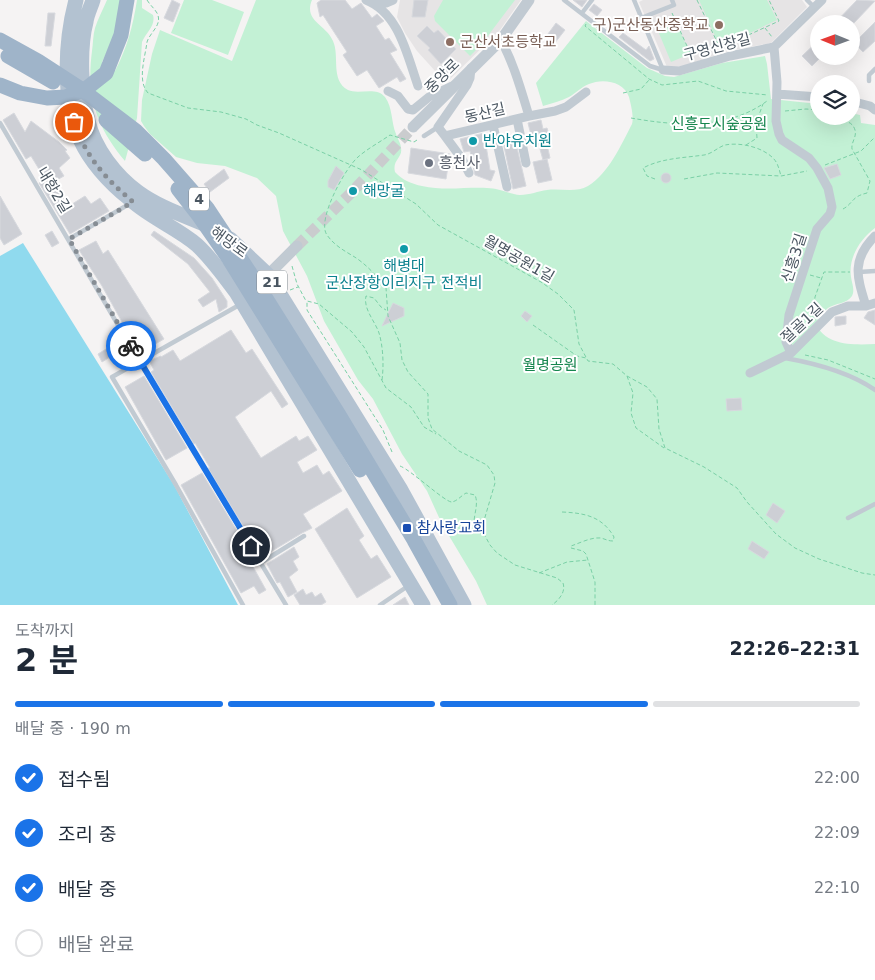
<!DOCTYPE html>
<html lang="ko">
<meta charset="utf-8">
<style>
body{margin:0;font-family:"DejaVu Sans","Noto Sans KR",sans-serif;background:#f6f6f7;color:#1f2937;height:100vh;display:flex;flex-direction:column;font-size:19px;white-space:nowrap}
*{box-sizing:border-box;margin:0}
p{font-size:16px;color:#747a83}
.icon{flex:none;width:28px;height:28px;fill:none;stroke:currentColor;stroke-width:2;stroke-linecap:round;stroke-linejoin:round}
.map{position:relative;height:605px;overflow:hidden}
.side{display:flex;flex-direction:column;background:#fff;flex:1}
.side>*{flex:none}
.needle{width:32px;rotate:271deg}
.buttons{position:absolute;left:810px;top:15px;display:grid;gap:10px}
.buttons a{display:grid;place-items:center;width:50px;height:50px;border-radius:50%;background:#fff;box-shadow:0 5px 20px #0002;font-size:25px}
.pin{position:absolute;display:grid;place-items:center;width:42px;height:42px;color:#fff;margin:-21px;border:2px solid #fff;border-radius:50%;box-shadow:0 1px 5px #0007}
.courier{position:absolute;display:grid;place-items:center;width:50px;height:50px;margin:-25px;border:4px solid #1a73e8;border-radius:50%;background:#fff;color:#222;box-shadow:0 1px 6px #0007}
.headline em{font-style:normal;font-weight:700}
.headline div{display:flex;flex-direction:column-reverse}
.headline{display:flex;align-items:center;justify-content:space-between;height:85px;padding:0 15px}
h1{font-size:32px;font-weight:700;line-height:38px}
.bar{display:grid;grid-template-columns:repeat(4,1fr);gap:8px 5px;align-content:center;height:60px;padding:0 15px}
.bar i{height:6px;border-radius:4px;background:#e0e1e3}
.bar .selected{background:#1a73e8}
.bar p{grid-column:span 4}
ol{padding:0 15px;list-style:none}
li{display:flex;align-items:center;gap:15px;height:55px}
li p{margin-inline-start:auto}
li .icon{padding:5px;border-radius:50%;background:#1a73e8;color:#fff;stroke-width:4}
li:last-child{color:#747a83}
li i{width:28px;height:28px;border:2px solid #e0e1e3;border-radius:50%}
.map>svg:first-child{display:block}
.education{fill:#e6e4e5}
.green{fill:#c3f1d5}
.water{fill:#90daee}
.building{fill:#cdcfd5;stroke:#d7d9de}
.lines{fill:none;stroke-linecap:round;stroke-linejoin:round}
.tertiary-tunnel{stroke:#caccce;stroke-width:11;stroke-dasharray:11 5.5;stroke-linecap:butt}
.path{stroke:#7ad0a6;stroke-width:1;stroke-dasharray:4 2.5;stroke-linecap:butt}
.service{stroke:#c1cad2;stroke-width:4.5}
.minor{stroke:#c1cad2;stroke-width:9}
.tertiary{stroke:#c1cad2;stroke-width:11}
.primary{stroke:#b3c2d1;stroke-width:15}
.trunk{stroke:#9fb4c9;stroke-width:15}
.done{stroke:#868d94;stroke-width:5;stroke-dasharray:0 9}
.route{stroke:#1a73e8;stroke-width:6}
.education-dot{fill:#8d6e63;stroke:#fff;stroke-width:2}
.culture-dot{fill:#0f9aa8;stroke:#fff;stroke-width:2}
.worship-dot{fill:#6b7280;stroke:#fff;stroke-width:2}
.transit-dot{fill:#1a4fb4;stroke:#fff;stroke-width:2}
.labels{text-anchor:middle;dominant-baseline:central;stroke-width:4;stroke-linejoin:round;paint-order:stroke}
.shield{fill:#fff;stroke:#808990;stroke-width:1}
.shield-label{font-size:14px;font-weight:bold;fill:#4a5661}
.education-label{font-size:15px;fill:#785e54;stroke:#fff;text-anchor:end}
.street-label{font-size:15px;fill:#4a5661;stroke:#fff}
.park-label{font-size:15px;fill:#17864f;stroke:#fff}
.culture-label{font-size:15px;fill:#0d838f;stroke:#fff;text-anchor:start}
.worship-label{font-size:15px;fill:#5b616d;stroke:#fff;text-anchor:start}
.transit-label{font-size:15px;fill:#164399;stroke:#fff;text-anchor:start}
</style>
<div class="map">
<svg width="875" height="605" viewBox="0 0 875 605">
<rect width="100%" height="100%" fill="#f5f3f3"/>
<path class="education" d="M 400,0 L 521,0 L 500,30 L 446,83 L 417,51 L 405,33 L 397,17 Z
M 643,0 L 802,0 L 807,7 L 771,43 L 728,51 L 687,65 L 672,68 L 667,67 L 639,2 Z"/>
<path class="green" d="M 107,0 L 122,0 L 113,40 L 102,62 L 115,71 C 127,48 133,26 137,0 L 142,0 L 142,8 L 153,15 C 156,26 146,32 142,42 L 137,118 L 125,161 C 96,126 86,96 92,51 C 93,44 93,35 95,28 C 98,19 103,9 107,0 Z
M 184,0 L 212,0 L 244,12 L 228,55 L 171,33 Z
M 256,0 L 312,0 C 303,21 327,25 333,41 C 340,56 330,80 348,90 C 359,95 376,86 385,97 C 393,108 391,122 396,134 C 397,138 401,143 401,148 C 403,158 392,160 395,172 C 402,180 412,184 422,186 C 444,191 465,187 487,188 C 499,188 509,194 520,195 C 530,195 538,191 547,190 C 560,188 576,193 588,186 C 609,173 621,145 632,124 C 634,117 631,105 629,97 C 624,81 602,78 589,84 C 581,87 576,93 569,97 C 561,101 552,103 543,106 L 536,83 L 586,21 L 647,68 L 665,76 L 674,77 L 722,63 L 765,56 L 767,64 L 771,99 L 819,104 L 819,116 L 849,118 L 851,116 L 851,113 L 860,115 L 861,123 L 875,125 L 875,228 C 860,239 848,258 851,277 C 852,284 855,290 852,296 C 847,304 835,303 828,308 C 823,312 819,318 816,323 C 824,346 854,345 875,344 L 875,605 L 487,605 L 476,581 L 442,524 L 427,491 L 402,454 L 373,399 L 358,380 L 324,321 L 307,276 L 283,231 L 276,196 L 257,178 L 225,166 L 197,163 L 176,157 L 150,134 L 144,126 L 141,121 L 142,100 L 152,54 L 160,30 L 232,61 Z
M 443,0 L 515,0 L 481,45 L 470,56 L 435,21 L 434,16 Z
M 699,0 L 767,0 L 777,20 L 720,47 Z
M 676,23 L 690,54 L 671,62 L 658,31 Z"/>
<path class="water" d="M 23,243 L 174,485 L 238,605 L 0,605 L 0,256 Z"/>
<path class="building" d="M 172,0 L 180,4 L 173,22 L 164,18 Z
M 321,0 L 345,0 L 352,9 L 361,3 L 372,18 L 377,14 L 384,21 L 376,26 L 385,40 L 389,38 L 397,50 L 390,53 L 406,79 L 400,82 L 397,77 L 379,88 L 367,70 L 357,76 L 343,55 L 347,52 L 323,15 L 320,17 L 317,3 Z
M 414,0 L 428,0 L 425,17 L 412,17 Z
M 573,0 L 587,0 L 582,7 Z
M 857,0 L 875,1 L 853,24 L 834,24 Z
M 594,4 L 602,10 L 597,16 L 589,10 Z
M 48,13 L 55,13 L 51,46 L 45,46 Z
M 875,22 L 875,41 L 863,52 L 854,43 Z
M 556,23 L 565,30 L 554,44 L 545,38 Z
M 427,26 L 434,33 L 438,30 L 456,49 L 441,64 L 428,50 L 430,48 L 417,36 Z
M 623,33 L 646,50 L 649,46 L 654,59 L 650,61 L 619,37 Z
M 819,40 L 819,59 L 812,66 L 802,56 Z
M 444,65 L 452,74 L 446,79 L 438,70 Z
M 14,113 L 25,132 L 31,121 L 59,142 L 67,150 L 65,151 L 70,158 L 59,168 L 64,176 L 55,181 L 69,206 L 85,196 L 91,204 L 100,198 L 109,211 L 70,234 L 39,183 L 45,179 L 31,156 L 26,159 L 3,120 Z
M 541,120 L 543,129 L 547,128 L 550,138 L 546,140 L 550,158 L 543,160 L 538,142 L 533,143 L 528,123 Z
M 484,133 L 490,170 L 495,171 L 491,181 L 475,175 L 470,151 L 464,152 L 460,139 Z
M 515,139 L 526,186 L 513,189 L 503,142 Z
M 411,148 L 450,154 L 446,179 L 408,173 Z
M 547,159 L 552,180 L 538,183 L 533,162 Z
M 837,164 L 841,175 L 830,179 L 824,168 Z
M 336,166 L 344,173 L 334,190 L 328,187 L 328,181 Z
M 224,169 L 229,178 L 210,192 L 204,184 Z
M661 178a5 5 0 1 1 10 0a5 5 0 1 1-10 0Z
M 0,196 L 22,234 L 4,245 L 0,238 Z
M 52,231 L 59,243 L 52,247 L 45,235 Z
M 154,231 L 194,258 L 212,278 L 227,301 L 227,307 L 219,312 L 216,299 L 203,307 L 198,300 L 210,292 L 188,264 L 151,235 Z
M 96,241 L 103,254 L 108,250 L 164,339 L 148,348 L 150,351 L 141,356 L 102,286 L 79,250 Z
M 393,303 L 404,308 L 404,316 L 382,326 Z
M 875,310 L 875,325 L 864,318 L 868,312 Z
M 525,311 L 532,316 L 527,322 L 521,316 Z
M 846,316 L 846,324 L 835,326 L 835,317 Z
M 231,330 L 246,353 L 252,349 L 288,404 L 282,408 L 271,391 L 235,417 L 261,458 L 296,436 L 299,441 L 308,436 L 317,450 L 297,462 L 303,473 L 317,465 L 323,475 L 329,471 L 342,491 L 303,514 L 312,528 L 302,533 L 262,557 L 208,468 L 210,468 L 195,443 L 194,444 L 151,372 L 154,370 L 149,361 L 161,356 L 161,357 L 173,350 L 180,361 Z
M 116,343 L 121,350 L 102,362 L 98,354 Z
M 144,376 L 187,448 L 166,460 L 125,387 Z
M 741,398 L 742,410 L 727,411 L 726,399 Z
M 202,473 L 239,534 L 236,536 L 266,590 L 259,594 L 254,586 L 241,593 L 181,485 Z
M 773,503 L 785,511 L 777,523 L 766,515 Z
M 347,508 L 364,536 L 359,540 L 371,559 L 377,555 L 391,577 L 357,598 L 315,529 Z
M 752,541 L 769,552 L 764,559 L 748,549 Z
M 294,547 L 299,557 L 293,561 L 298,570 L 289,577 L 297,592 L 288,597 L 280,582 L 277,583 L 267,564 Z
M 303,589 L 306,595 L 312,592 L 315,597 L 321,593 L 326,602 L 321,605 L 300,605 L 294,595 Z
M 405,597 L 409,605 L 393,605 Z"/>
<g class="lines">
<path class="tertiary-tunnel" d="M 297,246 L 353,191 L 413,127"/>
<path class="path" d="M 147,0 C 150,5 154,8 157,13 C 163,25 150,32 147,42 C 145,58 137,81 148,93 L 188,108 L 221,112 L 246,119 L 257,125 L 279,133 L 362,170 L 416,204 L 438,225 L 541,282 L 558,294 L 574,310 L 579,344 L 588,361 L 613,364 L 627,376 L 647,387 L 657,399 L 659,429 L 665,448 L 704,467 L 737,488 L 747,502 L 776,534 L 795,548 L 819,559 L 862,573 L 875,575
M 697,0 L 720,48 L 779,21 L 769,0
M 672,13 L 692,57
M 586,24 L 585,26 L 649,79 L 662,85 L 698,81 L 726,91 L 768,95
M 765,28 L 772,37
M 623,93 L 641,89 L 649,80
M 785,111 L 806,109 L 819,110
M 824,116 C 833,123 851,116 855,130 C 857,137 851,142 852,149 L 870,181 L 867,193 C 850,197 854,204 841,210
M 631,118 C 676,126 728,130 767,101
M 417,140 L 414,142 L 390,135 C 380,142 367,149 358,157 C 346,167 316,220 327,235 C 334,245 343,250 353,256 C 365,263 378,277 386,288 L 388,316 L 400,343 L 402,360 L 408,372 L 428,394 L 428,418 L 432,429 L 459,451 L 487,465 L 494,475 L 495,483 L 483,524 L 484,534 L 490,545 L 497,553 L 515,565 L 557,578 L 563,583 C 566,592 559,600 552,605
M 746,145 L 757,138 L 756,123 L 763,104
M 825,165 L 861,151 L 875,137
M 655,179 L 647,176 L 643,168 C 662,158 683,158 704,155 C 712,154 718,147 725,145 C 740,142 762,147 773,158 C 778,163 779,169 781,176
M 684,179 L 717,173 L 781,176 L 807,171
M 292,266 L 297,284 L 306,301
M 810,275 L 821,278
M 290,290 L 298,287
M 813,318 L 815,297 L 824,272 L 850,272
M 533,325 L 577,356 L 586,358
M 805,355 L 828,360 L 875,379
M 627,376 L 633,393 L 631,413 L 636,428 L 664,448
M 382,380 C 384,365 383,346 379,333 C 375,321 363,309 366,296 L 374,298 L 381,307 L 386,310
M 392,452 L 383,430 L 307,310 L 307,301 L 319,304 L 352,332 L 364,347 L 386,388 L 411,407 L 424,427 L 436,434
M 400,466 C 411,470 446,503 452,502 C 457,501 461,496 466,493 L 475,495 C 480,507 470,520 476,531 L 483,534
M 562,512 C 584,513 602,516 614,537 L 613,541 C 608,541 605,539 601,538 C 591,537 580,543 571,546 L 571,548 L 583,551 L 586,554 L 595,582 L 595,605
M 539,573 L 567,562 L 588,560"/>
<path class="service" d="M 564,0 L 650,66 L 663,70
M 634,0 L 663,70
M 807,0 L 814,7
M 582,13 L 592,0
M 641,18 L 674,5 L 672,0
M 869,81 L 869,75 L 875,69
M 0,123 L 139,361 L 286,605
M 424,136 L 438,127
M 69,239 L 131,203
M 859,272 L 875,271
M 241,304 L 112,377 L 176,485 L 243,605
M 785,358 C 813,363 851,373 875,390
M 848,518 L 875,504
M 262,562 L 304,536
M 380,605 L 408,586"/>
<path class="minor" d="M 366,0 C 399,13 407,55 418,86
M 379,0 L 386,3 L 393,0
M 774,47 L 777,82 L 776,121 L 779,134 L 782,140 L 809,158 L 817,168 L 828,188 L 832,207 L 830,214 L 817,229 L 789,315 L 786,342 L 791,353
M 471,68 L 470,78 L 467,85 L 438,127 L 445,136 L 529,116 C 521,90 514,64 501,40
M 663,70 L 679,71 L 730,56 L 774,47 L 822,0
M 388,91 L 398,96 L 408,109 L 413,110 L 429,97 L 452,86
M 777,94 L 819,97
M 851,101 L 870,106 L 875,110
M 529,116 L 555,111 L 566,107 L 586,92
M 517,119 L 526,163
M 493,125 L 507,187
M 445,136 L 462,159 L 469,173
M 866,306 C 857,277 851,260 875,236
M 750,373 L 791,353 L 832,312 L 848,306 L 866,306 L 875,303"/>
<path class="tertiary" d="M 413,127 L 501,40 L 529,0
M 263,280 L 297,246"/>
<path class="primary" d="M 76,0 C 65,41 62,100 80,139 C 91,163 111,184 131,200 C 151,218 177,228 197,245 C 212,259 224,276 236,292 L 423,605
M 93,0 C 91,7 87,14 86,22 C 79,48 81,95 88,121 C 94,148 116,176 138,192 C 160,208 186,216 211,227
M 230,239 L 268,275 L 401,490 L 464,605"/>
<path class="trunk" d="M 0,40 L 38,61 L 78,87 L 136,131 L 164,159 L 207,208 L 250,273 L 339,415 L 414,540 L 450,605
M 8,56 L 53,82
M 0,85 L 20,93 L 47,98 L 66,97 L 87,88 L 106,73 L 121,35 L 127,0
M 106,120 L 145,154
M 178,189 L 199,216 L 229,259 L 360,470"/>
</g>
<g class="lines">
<path class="done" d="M 74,122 C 86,157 105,178 133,202 L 69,239 L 131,346"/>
<path class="route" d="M 131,346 L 251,546"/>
</g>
<g class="education-dot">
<circle cx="719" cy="25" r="5"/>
<circle cx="450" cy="42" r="5"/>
</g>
<g class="culture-dot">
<circle cx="473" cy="141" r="5"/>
<circle cx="353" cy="191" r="5"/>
<circle cx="404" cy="249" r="5"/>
</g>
<circle class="worship-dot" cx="429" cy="163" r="5"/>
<rect class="transit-dot" x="402" y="523" width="10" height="10" rx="2.5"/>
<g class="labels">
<g class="shield">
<rect x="189" y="187.5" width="20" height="23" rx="4"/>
<rect x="257" y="270.5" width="30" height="23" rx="4"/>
</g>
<g class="shield-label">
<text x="199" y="199">4</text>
<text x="272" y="282">21</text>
</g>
<g class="education-label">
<text x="709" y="25">구)군산동산중학교</text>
<text x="460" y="42" text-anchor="start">군산서초등학교</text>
</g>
<g class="street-label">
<text transform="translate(717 47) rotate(-15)">구영신창길</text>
<text transform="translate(442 76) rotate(-45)">중앙로</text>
<text transform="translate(485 113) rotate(-13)">동산길</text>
<text transform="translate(54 190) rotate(59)">내항2길</text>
<text transform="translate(229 242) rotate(36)">해망로</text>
<text transform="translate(794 258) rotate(-72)">신흥3길</text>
<text transform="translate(519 259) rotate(30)">월명공원1길</text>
<text transform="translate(802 323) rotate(-43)">절골1길</text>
</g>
<g class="park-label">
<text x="719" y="124">신흥도시숲공원</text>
<text x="550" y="365">월명공원</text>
</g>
<g class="culture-label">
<text x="483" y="141">반야유치원</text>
<text x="363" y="191">해망굴</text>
<text x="404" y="266" text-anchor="middle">해병대<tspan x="404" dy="17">군산장항이리지구 전적비</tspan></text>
</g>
<g class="worship-label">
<text x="439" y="163">흥천사</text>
</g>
<g class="transit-label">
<text x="417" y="528">참사랑교회</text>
</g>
</g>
</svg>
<div class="buttons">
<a><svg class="needle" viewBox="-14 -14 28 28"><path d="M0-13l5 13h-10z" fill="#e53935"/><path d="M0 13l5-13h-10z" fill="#747a83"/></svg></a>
<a><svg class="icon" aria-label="layers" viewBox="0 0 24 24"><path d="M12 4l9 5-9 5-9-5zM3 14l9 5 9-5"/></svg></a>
</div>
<div class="pin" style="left:74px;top:122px;background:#ea580c"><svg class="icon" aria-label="bag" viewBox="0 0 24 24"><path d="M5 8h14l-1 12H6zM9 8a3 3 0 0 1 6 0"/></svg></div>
<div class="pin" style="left:251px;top:546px;background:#1f2937"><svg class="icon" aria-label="home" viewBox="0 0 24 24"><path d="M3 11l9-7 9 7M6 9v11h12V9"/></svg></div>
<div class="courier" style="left:131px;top:346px"><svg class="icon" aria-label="bike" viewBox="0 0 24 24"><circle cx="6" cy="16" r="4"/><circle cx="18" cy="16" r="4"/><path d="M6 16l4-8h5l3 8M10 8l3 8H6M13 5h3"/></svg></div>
</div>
<section class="side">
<div class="headline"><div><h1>2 분</h1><p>도착까지</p></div><em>22:26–22:31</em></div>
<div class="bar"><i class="selected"></i><i class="selected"></i><i class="selected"></i><i></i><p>배달 중 · 190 m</p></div>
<ol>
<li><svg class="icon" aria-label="check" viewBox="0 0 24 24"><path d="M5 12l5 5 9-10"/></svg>접수됨<p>22:00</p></li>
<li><svg class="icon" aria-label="check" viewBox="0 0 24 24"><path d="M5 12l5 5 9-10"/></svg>조리 중<p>22:09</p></li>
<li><svg class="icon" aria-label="check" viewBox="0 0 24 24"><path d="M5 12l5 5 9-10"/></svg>배달 중<p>22:10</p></li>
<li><i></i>배달 완료</li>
</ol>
</section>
